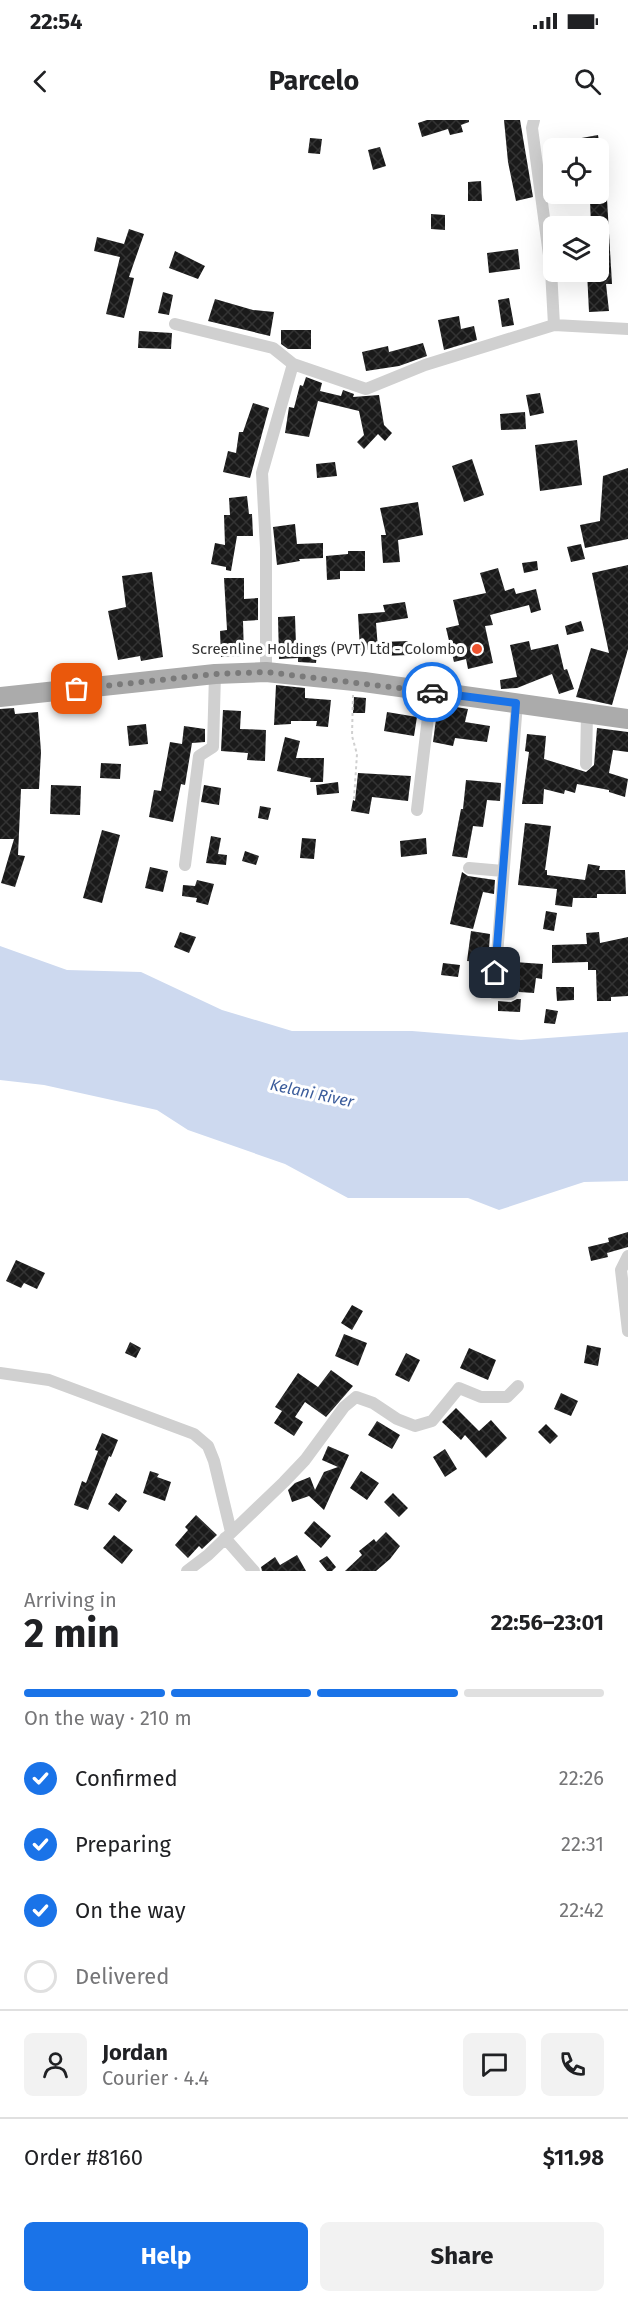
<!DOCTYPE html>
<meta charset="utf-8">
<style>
body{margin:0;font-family:"Fira Sans",sans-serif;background:#f2f2f2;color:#202124;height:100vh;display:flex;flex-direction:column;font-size:22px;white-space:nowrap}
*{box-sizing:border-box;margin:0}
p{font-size:20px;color:#757577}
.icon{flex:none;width:33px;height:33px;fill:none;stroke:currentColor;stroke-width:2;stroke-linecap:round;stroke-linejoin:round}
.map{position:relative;height:1451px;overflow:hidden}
.sheet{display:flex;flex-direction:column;background:#fff;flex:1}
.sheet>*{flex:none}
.controls{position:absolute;left:543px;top:18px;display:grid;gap:12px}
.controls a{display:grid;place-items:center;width:66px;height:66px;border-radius:9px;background:#fff;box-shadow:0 6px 24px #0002;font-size:30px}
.pin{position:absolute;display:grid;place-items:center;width:51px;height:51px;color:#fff;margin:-26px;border-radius:12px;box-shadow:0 3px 9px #0006}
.courier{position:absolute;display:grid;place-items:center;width:60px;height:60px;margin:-30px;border:4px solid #1a73e8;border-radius:50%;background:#fff;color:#222;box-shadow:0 2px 8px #0007}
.head em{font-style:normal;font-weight:700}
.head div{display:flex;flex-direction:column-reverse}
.head{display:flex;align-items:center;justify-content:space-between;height:102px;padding:0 24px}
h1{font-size:39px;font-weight:700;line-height:45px}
.bar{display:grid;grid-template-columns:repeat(4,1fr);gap:9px 6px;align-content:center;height:72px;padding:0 24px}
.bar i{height:8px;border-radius:4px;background:#e0e0e0}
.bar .current{background:#1a73e8}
.bar p{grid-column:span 4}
.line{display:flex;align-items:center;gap:15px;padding:0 24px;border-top:2px solid #e0e0e0}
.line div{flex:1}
.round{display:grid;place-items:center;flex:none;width:63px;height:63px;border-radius:9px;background:#f2f2f2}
ol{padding:0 24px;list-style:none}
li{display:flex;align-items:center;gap:18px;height:66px}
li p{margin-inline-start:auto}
li .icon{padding:6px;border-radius:50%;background:#1a73e8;color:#fff;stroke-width:4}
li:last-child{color:#757577}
li i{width:33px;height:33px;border:3px solid #e0e0e0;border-radius:50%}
.primary-button{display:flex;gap:12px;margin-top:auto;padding:12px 24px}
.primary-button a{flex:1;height:69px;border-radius:9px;background:#1a73e8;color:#fff;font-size:24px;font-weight:700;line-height:69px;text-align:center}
.primary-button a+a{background:#f2f2f2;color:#202124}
.status{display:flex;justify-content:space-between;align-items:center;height:42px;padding:0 30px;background:#fff;direction:ltr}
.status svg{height:16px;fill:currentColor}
header{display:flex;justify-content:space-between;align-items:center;height:78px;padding:0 24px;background:#fff;font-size:27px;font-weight:700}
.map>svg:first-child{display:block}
.water{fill:#cdd9ef}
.building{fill:url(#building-cross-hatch)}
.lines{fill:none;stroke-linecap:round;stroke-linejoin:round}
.path{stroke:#d0d0d0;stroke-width:2;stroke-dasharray:3 3;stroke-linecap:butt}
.street{stroke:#d0d0d0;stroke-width:12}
.primary{stroke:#ababab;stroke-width:20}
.done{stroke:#7a7a7a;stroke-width:6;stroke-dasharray:0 10.8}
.route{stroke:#1a73e8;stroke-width:8}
.poi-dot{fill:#ee5430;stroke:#fff;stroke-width:2}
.labels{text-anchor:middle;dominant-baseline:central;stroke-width:6;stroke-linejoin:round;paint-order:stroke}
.poi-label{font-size:15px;fill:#333;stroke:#fff;text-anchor:end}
.water-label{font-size:16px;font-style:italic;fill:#3b5c9b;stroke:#fff}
</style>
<div class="status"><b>22:54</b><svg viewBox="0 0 49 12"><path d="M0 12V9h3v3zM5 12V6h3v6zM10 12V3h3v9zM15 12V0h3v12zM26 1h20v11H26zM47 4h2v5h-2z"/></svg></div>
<header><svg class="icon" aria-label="back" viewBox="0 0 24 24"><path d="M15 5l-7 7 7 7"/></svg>Parcelo<svg class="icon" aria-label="search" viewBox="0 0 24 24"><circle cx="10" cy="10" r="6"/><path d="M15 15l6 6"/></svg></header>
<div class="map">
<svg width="628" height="1451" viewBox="0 0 628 1451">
<defs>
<pattern id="building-cross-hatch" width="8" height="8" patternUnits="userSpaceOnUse" patternTransform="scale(1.5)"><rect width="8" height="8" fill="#1a1a1a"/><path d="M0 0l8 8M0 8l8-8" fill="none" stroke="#333"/></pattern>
</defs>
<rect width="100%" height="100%" fill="#fff"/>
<path class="water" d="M 0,826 L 67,850 L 141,852 L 222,890 L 292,911 L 412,911 L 521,920 L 628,912 L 628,1061 L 584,1062 L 499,1090 L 468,1078 L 348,1078 L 285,1044 L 188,1010 L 157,990 L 44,965 L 0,960 Z"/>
<path class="building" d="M 427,0 L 469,0 L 469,2 L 461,5 L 463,12 L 450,15 L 448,9 L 422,17 L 418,3 Z
M 504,0 L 520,0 L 533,77 L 516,81 L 508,42 Z
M 598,15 L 600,28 L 578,28 L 576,19 Z
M 310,18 L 322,19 L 320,34 L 308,33 Z
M 380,27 L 386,46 L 373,50 L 368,30 Z
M 481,61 L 482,81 L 468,81 L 468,62 Z
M 607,79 L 612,164 L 606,164 L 609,191 L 589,192 L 587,152 L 598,152 L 598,106 L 591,106 L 590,80 Z
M 431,94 L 445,95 L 445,110 L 431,109 Z
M 129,109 L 144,114 L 129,157 L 134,158 L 124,198 L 106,194 L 120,137 L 94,131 L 97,117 L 124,124 Z
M 518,129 L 520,149 L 489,153 L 487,133 Z
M 175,131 L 205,146 L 198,159 L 169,148 Z
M 163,172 L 173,175 L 169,195 L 158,193 Z
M 509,178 L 514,205 L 502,207 L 498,180 Z
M 215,179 L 253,190 L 274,192 L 270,216 L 208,201 Z
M 459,196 L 461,209 L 474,206 L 477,220 L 444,230 L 438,200 Z
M 281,210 L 311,210 L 311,229 L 288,229 L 281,224 Z
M 139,211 L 172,213 L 171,229 L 138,228 Z
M 423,223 L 427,236 L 399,246 L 366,251 L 362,232 L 388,226 L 389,232 Z
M 306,257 L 322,263 L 320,271 L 341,276 L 343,270 L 354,274 L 353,277 L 379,275 L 384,305 L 392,313 L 385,321 L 378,314 L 364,329 L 357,322 L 364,315 L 359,291 L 318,281 L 309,317 L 285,313 L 289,287 L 294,288 L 300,265 L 303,266 Z
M 540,273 L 544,293 L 530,296 L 526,275 Z
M 253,283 L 269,288 L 250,358 L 223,352 L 228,331 L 236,333 L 239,312 L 243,312 Z
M 525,292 L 526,309 L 501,310 L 500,294 Z
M 577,320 L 582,365 L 540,371 L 535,325 Z
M 472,339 L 484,375 L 464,382 L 452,346 Z
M 335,342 L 337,356 L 317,358 L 316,344 Z
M 628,348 L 628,419 L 585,428 L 580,405 L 600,401 L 603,356 Z
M 247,376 L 249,394 L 252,394 L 253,416 L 237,416 L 231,451 L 226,450 L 226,447 L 211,444 L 215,423 L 225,425 L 224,395 L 230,395 L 229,378 Z
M 418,382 L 423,415 L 398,420 L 400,442 L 383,443 L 381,415 L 386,415 L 380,388 Z
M 295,404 L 297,424 L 323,423 L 323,438 L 299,439 L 300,441 L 277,445 L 273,407 Z
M 581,424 L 585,439 L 571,442 L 567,427 Z
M 348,431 L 365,431 L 365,451 L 340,451 L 340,459 L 327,460 L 326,436 L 348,434 Z
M 537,441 L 538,450 L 524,453 L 522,443 Z
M 628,445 L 628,529 L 612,585 L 576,577 L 591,528 L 609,533 L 592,453 Z
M 498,448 L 505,471 L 514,468 L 516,474 L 536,469 L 541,490 L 531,493 L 529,485 L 490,495 L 493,505 L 485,506 L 493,543 L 468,549 L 466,539 L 454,542 L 446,508 L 459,505 L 453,480 L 486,473 L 480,453 Z
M 152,452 L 163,537 L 141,541 L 140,536 L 118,540 L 108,491 L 126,487 L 122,456 Z
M 224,458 L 244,458 L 244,479 L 258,478 L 258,500 L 243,501 L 244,536 L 221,537 L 220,511 L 227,510 Z
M 405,482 L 408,498 L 376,503 L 378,529 L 360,530 L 358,494 L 385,492 L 383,485 Z
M 295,496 L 296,525 L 318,526 L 316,543 L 298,542 L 298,538 L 279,539 L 278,497 Z
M 581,501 L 584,511 L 567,515 L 565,506 Z
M 408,521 L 409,535 L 382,536 L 382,522 Z
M 529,521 L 531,530 L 558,524 L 564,550 L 567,549 L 574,569 L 559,574 L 552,554 L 517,568 L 501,569 L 500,560 L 517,557 L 510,525 Z
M 276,565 L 305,568 L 305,578 L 331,580 L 328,607 L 316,606 L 317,601 L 291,601 L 291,604 L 274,605 Z
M 354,577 L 366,578 L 365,593 L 353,593 Z
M 438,584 L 468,589 L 465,602 L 490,606 L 487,622 L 455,618 L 453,626 L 433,622 Z
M 14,588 L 15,594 L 38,592 L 41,632 L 39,669 L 21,669 L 18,735 L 25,736 L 15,767 L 1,763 L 14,719 L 0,719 L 0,589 Z
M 223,590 L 241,591 L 240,609 L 266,610 L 265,641 L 247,640 L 248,633 L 221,631 Z
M 387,592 L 417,597 L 414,616 L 384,611 Z
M 146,604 L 148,624 L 129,626 L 127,606 Z
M 184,606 L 205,609 L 205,622 L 192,623 L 185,665 L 181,664 L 173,702 L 149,697 L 154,670 L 161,671 L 170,622 L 182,624 Z
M 597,608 L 628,612 L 628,632 L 613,630 L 609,653 L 628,659 L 625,677 L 609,672 L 609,670 L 577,664 L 575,673 L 565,670 L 564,674 L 544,669 L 543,684 L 522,684 L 529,632 L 525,631 L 527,614 L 546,616 L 544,639 L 586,652 L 594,645 Z
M 285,617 L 300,621 L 296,638 L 324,638 L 323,662 L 310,662 L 311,658 L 277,651 Z
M 101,643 L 121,644 L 120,659 L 100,658 Z
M 358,653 L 411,656 L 408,681 L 372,677 L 369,694 L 351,691 L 353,680 L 355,681 Z
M 466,660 L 501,663 L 500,681 L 487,680 L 483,707 L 473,706 L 467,738 L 452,736 L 461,689 L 463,689 Z
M 338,662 L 339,673 L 317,675 L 316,665 Z
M 51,665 L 81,666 L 80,695 L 50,694 Z
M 204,665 L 221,668 L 219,685 L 201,682 Z
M 260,686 L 271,688 L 268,700 L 258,698 Z
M 525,703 L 551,706 L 545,750 L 547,750 L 547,755 L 585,760 L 588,744 L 600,746 L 599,750 L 625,750 L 626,774 L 597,774 L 597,778 L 573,778 L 572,787 L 555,785 L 557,769 L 518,765 Z
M 102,710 L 120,715 L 102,783 L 83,778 Z
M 211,716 L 221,718 L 218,734 L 227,735 L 226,745 L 206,743 Z
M 302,718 L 316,719 L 314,739 L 300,738 Z
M 426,718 L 427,734 L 401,737 L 400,721 Z
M 245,731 L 259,736 L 256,745 L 242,741 Z
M 150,747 L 168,751 L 163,772 L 145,768 Z
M 462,752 L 468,756 L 495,760 L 494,774 L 483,772 L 473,809 L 450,804 Z
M 197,760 L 214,764 L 208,785 L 196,782 L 197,778 L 182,776 L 183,765 L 195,766 Z
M 546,791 L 557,793 L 554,811 L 543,809 Z
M 471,811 L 490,814 L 488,843 L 467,841 Z
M 180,812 L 196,817 L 189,833 L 174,827 Z
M 599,812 L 600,823 L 628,817 L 628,876 L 611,877 L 611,881 L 597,881 L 596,850 L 588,850 L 588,842 L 552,843 L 552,825 L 587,824 L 586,813 Z
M 514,842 L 543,844 L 542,859 L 536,858 L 534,873 L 519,872 L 518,857 L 513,856 Z
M 443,843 L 460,845 L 458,857 L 441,855 Z
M 556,867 L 574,867 L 574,880 L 557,881 Z
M 517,879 L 521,879 L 520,892 L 498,891 L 498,881 L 511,882 Z
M 546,889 L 558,891 L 555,904 L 544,903 Z
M 628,1112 L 628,1127 L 607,1133 L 608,1137 L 591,1141 L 588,1127 L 609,1122 L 608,1118 Z
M 16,1140 L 45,1153 L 37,1169 L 24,1163 L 21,1168 L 6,1161 Z
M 352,1185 L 363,1191 L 352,1210 L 341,1203 Z
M 344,1214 L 367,1223 L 358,1246 L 335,1236 Z
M 130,1222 L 141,1228 L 136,1238 L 125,1233 Z
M 587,1225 L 601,1228 L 598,1246 L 584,1243 Z
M 469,1228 L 496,1240 L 488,1260 L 460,1248 Z
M 406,1233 L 420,1240 L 409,1262 L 395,1255 Z
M 331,1250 L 353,1266 L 326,1297 L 305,1282 L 295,1297 L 303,1302 L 294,1316 L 274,1303 L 282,1291 L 275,1287 L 298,1253 L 318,1267 Z
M 561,1273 L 578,1281 L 571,1296 L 554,1289 Z
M 456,1288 L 479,1311 L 491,1300 L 507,1318 L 486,1338 L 465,1315 L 461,1320 L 442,1302 Z
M 377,1301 L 400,1315 L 392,1329 L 368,1315 Z
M 546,1304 L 558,1316 L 550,1324 L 538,1312 Z
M 102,1313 L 118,1320 L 111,1337 L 109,1336 L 88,1390 L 74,1385 L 82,1361 L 86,1363 L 98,1331 L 95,1330 Z
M 328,1326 L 349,1335 L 324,1390 L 309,1376 L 292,1382 L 288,1370 L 295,1363 L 310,1357 L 315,1370 L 324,1352 L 338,1347 L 322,1340 Z
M 445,1329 L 457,1349 L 445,1357 L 433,1337 Z
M 150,1351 L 159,1354 L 157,1357 L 171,1362 L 165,1381 L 143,1373 Z
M 361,1351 L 379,1363 L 367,1380 L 350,1368 Z
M 116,1373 L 127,1381 L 119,1392 L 108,1384 Z
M 393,1373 L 408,1388 L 399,1397 L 384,1382 Z
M 196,1395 L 217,1415 L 202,1429 L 199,1426 L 188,1438 L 175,1425 L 188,1410 L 185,1407 Z
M 314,1401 L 331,1416 L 321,1428 L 304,1413 Z
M 386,1412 L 400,1426 L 390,1439 L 376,1451 L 345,1451 L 362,1435 L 359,1431 L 374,1419 L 376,1422 Z
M 114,1415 L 133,1430 L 122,1444 L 103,1428 Z
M 297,1435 L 306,1451 L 262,1451 L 261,1447 L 275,1437 L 280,1445 Z
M 327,1436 L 336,1447 L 332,1451 L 327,1451 L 319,1441 Z"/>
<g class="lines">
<path class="path" d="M 353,575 L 352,616 L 357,634 L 354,679"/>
<path class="street" d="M 534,0 L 532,8 L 551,150 L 554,205 L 628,209
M 175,204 L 273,228 L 293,244 L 262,353 L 266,428 L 266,552
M 293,244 L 366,269 L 425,245 L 554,205
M 586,644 L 587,593
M 417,690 L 431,572
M 185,745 L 199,636 L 213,627 L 215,554
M 469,748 L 503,751
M 511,874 L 494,873 L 517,583
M 628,1136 L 621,1150 L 628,1211
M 0,1253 L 49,1260 L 194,1314 L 208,1326 L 214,1341 L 231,1412
M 225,1418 L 254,1451
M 187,1451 L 208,1435 L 284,1362 L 305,1340 L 344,1287 L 356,1277 L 373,1283 L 397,1299 L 415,1306 L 432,1301 L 459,1268 L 481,1277 L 507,1277 L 518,1266"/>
<path class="primary" d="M 0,577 L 215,554 L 266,552 L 364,562 L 628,599"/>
</g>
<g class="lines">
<path class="done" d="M 77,569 L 215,554 L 266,552 L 432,572"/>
<path class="route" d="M 432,572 L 516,583 L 495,853"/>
</g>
<circle class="poi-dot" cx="477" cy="529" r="6"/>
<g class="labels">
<g class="poi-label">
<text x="465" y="529">Screenline Holdings (PVT) Ltd - Colombo</text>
</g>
<g class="water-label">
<text transform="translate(312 973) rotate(12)">Kelani River</text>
</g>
</g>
</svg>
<div class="controls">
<a><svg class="icon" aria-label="locate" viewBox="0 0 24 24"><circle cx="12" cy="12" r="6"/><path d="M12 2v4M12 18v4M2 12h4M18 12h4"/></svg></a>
<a><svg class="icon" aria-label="layers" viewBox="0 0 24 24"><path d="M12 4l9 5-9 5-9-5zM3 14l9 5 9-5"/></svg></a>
</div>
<div class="pin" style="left:77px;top:569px;background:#ea580c"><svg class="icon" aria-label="bag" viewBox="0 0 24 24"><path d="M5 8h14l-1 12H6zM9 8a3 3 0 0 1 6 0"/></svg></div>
<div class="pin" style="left:495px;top:853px;background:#1f2937"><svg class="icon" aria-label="home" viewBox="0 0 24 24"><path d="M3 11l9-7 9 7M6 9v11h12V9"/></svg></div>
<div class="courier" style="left:432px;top:572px"><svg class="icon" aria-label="car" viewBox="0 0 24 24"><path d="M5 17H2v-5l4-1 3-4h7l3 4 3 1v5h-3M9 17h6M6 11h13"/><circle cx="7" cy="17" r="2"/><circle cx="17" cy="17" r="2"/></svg></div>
</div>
<section class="sheet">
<div class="head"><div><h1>2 min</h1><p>Arriving in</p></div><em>22:56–23:01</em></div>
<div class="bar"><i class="current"></i><i class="current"></i><i class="current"></i><i></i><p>On the way · 210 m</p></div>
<ol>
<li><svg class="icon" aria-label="check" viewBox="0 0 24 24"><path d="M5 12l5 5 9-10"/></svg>Confirmed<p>22:26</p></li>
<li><svg class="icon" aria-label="check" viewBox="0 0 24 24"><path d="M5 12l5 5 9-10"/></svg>Preparing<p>22:31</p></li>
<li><svg class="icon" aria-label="check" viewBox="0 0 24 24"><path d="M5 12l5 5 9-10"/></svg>On the way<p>22:42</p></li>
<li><i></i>Delivered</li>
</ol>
<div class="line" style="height:108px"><a class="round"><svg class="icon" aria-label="person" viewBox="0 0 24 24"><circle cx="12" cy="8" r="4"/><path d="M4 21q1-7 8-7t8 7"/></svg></a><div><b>Jordan</b><p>Courier · 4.4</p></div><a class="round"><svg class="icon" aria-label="chat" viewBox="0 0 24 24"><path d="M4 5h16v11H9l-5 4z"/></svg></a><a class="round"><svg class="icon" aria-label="phone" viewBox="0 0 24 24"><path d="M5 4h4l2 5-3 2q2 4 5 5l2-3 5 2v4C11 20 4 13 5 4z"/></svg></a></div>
<div class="line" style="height:78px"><div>Order #8160</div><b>$11.98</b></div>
<div class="primary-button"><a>Help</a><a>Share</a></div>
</section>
